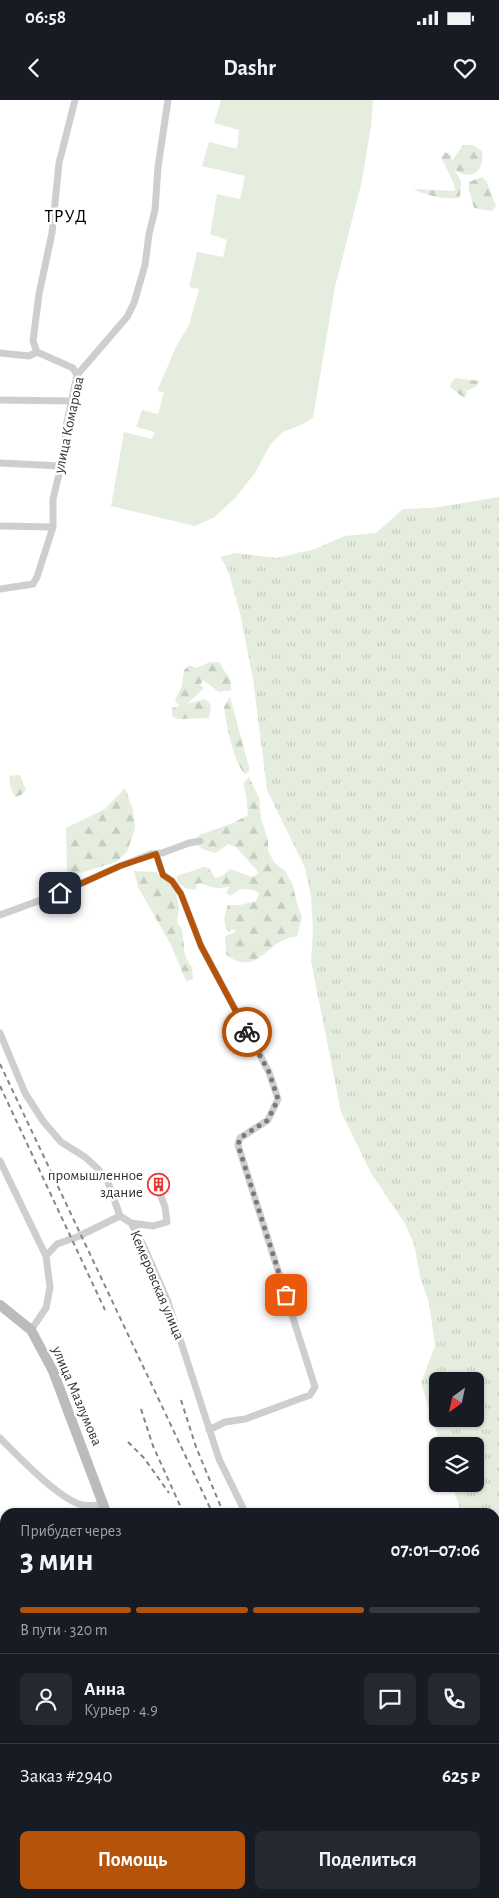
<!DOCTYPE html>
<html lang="ru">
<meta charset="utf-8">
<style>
body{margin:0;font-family:"Alegreya Sans",sans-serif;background:#242831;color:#f1f3f6;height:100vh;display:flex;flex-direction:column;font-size:19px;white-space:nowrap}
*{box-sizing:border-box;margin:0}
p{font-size:16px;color:#9ea1a6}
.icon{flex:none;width:28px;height:28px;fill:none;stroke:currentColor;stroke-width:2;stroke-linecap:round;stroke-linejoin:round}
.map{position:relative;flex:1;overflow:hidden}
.panel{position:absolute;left:0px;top:1408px;width:500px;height:391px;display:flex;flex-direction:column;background:#171b24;border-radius:15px 15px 0 0;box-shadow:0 1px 4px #0004}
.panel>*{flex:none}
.needle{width:32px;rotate:213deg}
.tools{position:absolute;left:429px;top:1272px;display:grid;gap:10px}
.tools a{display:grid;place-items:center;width:55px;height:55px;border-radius:8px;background:#171b24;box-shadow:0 1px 4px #0004;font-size:25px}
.pin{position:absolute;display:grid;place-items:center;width:42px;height:42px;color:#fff;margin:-21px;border-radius:10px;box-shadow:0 2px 8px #0006}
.courier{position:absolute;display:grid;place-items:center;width:50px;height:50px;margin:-25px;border:4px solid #b45309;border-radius:50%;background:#fff;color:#222;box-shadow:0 1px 6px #0007}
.head em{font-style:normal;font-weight:600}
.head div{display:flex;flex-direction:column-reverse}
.head{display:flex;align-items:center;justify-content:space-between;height:85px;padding:0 20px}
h1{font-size:32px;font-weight:600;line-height:38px}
.bar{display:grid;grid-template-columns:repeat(4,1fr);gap:8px 5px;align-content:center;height:60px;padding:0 20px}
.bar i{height:6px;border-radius:4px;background:#363941}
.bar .selected{background:#b45309}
.bar p{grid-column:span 4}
.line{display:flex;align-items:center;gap:12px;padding:0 20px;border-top:1px solid #363941}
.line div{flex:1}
.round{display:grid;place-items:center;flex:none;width:52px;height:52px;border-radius:8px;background:#242831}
.cta{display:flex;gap:10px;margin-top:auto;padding:10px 20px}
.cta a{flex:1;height:58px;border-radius:8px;background:#b45309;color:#fff;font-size:20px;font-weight:600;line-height:58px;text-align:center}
.cta a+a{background:#242831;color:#f1f3f6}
.status{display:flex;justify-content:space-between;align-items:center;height:35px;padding:0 25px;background:#171b24;direction:ltr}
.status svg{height:14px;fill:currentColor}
header{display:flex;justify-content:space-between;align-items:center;height:65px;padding:0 20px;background:#171b24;font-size:22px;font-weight:600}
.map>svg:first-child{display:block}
.grass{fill:url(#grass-tufts);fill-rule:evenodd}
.forest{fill:url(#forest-firs)}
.garden{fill:#e5eddf}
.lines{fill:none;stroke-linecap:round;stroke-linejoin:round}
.street{stroke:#cecece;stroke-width:7}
.secondary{stroke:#bbb;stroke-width:10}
.rail{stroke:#868686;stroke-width:2;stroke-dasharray:5 4;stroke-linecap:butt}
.done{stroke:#797979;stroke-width:5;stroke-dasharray:0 9}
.route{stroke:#b45309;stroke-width:6}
.labels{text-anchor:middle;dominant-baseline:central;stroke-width:5;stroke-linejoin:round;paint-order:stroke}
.street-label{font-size:15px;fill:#313131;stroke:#fff}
.poi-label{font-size:15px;fill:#313131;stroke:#fff;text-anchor:end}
.quarter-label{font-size:18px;letter-spacing:1px;fill:#000;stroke:#fff}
</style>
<div class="status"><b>06:58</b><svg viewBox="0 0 49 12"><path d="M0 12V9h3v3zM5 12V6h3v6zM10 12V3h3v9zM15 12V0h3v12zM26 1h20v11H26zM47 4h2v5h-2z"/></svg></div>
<header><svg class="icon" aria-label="back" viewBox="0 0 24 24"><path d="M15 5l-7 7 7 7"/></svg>Dashr<svg class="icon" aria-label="heart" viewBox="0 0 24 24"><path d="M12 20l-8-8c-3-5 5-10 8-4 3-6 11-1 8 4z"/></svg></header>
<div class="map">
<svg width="499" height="1798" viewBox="0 0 499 1798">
<defs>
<pattern id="grass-tufts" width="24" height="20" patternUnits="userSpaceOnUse" patternTransform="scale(1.25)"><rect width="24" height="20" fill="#e5eddf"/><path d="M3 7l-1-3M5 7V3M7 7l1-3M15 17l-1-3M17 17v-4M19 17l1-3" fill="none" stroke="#c5ccc0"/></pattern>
<pattern id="forest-firs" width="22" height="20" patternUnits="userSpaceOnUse" patternTransform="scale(1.25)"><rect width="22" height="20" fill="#e5eddf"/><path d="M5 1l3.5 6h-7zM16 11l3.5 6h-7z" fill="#c5ccc0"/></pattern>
</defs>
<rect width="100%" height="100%" fill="#fff"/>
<path class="grass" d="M 499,397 L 499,1541 L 495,1528 L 495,1412 L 461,1412 L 452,1384 L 475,1384 L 475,1346 L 441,1346 L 421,1283 L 435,1246 L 429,1203 L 420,1176 L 414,1144 L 404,1122 L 371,1073 L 341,1012 L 311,861 L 313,830 L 311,797 L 305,768 L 267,690 L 253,579 L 240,513 L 228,470 L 220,457 L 236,453 L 277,458 L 315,449 L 345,436 L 376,433 L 403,409 L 433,408 ZM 438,1281 L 475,1281 L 475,1319 L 438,1319 Z"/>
<path class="forest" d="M 463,45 L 473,45 L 482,51 C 485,72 471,82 454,69 L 461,81 L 460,97 C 450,102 423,94 413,89 L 455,91 L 454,84 L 441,57 L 445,52 L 451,55 L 452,61 Z
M 482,77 L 487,82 L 496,106 L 492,111 L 474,108 L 469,90 L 469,82 Z
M 456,278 L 479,281 L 477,286 L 466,291 L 467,294 L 464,298 L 450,287 L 451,283 Z
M 210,562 L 219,562 L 231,581 L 231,590 L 219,592 L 203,580 L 200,585 L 204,588 L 187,604 L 205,599 L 211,605 L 209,618 L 177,619 L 172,616 L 172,608 L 179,606 L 175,600 L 182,586 L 184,570 L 190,565 L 196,568 Z
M 230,597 L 249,667 L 249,672 L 245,674 C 234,664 226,622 224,607 Z
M 20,675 L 26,690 L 21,695 L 15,697 L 11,689 L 9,676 Z
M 249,677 L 259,698 L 261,718 L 268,741 L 268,751 L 274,762 L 285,771 L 293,785 L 296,800 L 302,817 L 297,837 C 270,835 257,881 226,854 L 225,836 L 236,832 L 233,829 L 229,832 C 222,822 224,816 228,805 L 240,805 L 256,801 L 259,793 L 253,790 L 240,789 L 231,796 L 226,793 L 230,786 C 219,790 211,788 201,783 L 197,784 L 196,790 L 186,788 L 177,783 L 177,776 L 204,767 L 209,768 L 215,778 L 222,776 L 230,769 L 252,777 L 259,773 L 236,747 L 228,744 L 216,753 L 202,749 L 195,742 L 199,735 L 233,723 L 248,715 L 246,694 L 243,683 Z
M 125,688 L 133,710 L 135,728 L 127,752 L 116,762 L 71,776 L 67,773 L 66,728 L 105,709 Z
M 134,771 L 156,772 L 175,789 L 179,808 L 177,823 L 182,829 L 185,856 L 192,868 L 193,879 L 186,881 L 171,845 L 138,787 Z"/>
<path class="garden" d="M 221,0 L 373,0 L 371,26 L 362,81 L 335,187 L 313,318 L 303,324 L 283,332 L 270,345 L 255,373 L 235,398 L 215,417 L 195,426 L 111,406 L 124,332 L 152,339 L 155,332 L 136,327 L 142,310 L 158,314 L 164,292 L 157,291 L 176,247 L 189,225 L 199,189 L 189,187 L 197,152 L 223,157 L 227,140 L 210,134 L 217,94 L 240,99 L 245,76 L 202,66 L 209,42 L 237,49 L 239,30 L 214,23 Z"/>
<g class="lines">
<path class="street" d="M 37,252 L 33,241 L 39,194 L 52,133 L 59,63 L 75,0
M 0,253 L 29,256 L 37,252 L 73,268 L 77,275
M 0,300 L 73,301
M 0,363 L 61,366
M 0,426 L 53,427
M 0,489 L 33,484 L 37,477 L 53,427 L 53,399 L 61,366 L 65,358 L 66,327 L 77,275 L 127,217 L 134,203 L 145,165 L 149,134 L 155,110 L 158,67 L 168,0
M 156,754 L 163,775 L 172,781 L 181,794 L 201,846 L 269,972 L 278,999 L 268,1020 L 240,1038 L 238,1045 L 315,1287 L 310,1295 L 245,1319 L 225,1322 L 209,1330
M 0,815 L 60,793 L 120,766 L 151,754 L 162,753 L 189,743 L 200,741
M 0,933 L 25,993 L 43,1021 L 61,1042 L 85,1057 L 97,1068 L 108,1082 L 120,1116 L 131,1123 L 144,1147 L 168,1202 L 219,1359 L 245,1412
M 0,1061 L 46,1156 L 50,1187 L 46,1208 L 31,1230
M 131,1123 L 153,1126 L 167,1122 L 165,1107 L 159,1091
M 46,1156 L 57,1144 L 77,1137 L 120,1116
M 0,1338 C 19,1357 55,1395 79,1404 C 87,1407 95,1405 103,1405
M 0,1550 L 5,1560
M 495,1661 L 499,1661
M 213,1794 L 213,1798
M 364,1794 L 365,1798
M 317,1798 L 329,1794"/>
<path class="secondary" d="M 0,1205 L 31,1230 L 53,1271 L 106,1412"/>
<path class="rail" d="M 0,964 L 212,1412
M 0,986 L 105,1210
M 181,1300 L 196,1347 L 223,1412
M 141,1309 L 153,1346 L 183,1412
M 128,1342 L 144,1358 L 169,1393
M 253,1794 L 253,1798
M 476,1794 L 482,1798
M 95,1798 L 105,1794
M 221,1798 L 221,1794
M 234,1798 L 235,1794"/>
</g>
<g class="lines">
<path class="done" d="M 247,932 L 269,972 L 278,999 L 268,1020 L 240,1038 L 238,1045 L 286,1195"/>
<path class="route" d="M 60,793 L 120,766 L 156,754 L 163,775 L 172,781 L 181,794 L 201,846 L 247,932"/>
</g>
<defs>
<symbol id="building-ring" viewBox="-11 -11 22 22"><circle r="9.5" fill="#fff" stroke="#e73633" stroke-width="1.5"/><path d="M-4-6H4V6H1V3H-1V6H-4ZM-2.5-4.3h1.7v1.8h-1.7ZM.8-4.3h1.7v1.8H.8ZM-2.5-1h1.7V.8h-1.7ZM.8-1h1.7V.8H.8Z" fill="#e73633"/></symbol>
</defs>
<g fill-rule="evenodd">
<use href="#building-ring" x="146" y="1072" width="25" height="25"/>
</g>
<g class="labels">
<g class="street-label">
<text transform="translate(69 325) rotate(-78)">улица Комарова</text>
<text transform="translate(157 1185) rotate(67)">Кемеровская улица</text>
<text transform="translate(77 1296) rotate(67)">улица Мазлумова</text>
</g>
<g class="poi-label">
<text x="143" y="1075">промышленное<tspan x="143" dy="17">здание</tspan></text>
</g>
<g class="quarter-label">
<text x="66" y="117">ТРУД</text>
</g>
</g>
</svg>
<div class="tools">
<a><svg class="needle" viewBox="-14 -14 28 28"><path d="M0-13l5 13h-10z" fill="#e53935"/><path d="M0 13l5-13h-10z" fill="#9ea1a6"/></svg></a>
<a><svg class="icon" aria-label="layers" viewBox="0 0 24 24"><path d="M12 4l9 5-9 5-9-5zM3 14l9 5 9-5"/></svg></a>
</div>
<div class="pin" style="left:286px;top:1195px;background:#ea580c"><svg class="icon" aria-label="bag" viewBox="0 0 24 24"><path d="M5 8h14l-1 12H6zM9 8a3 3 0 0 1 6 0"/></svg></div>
<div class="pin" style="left:60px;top:793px;background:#1f2937"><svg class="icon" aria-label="home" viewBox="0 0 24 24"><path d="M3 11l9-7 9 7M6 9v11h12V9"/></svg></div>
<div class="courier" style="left:247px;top:932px"><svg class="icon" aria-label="bike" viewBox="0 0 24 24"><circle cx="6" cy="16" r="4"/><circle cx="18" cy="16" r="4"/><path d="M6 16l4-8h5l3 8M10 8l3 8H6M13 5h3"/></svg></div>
<section class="panel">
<div class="head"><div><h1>3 мин</h1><p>Прибудет через</p></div><em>07:01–07:06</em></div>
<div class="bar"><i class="selected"></i><i class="selected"></i><i class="selected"></i><i></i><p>В пути · 320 m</p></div>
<div class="line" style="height:90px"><a class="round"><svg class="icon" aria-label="person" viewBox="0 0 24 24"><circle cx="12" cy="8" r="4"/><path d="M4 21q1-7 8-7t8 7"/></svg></a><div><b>Анна</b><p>Курьер · 4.9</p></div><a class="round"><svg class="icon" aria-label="chat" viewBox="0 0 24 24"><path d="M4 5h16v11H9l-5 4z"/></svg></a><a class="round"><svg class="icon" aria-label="phone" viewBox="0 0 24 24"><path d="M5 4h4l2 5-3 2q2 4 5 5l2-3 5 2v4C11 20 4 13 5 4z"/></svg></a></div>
<div class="line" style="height:65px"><div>Заказ #2940</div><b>625 ₽</b></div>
<div class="cta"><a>Помощь</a><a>Поделиться</a></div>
</section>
</div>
